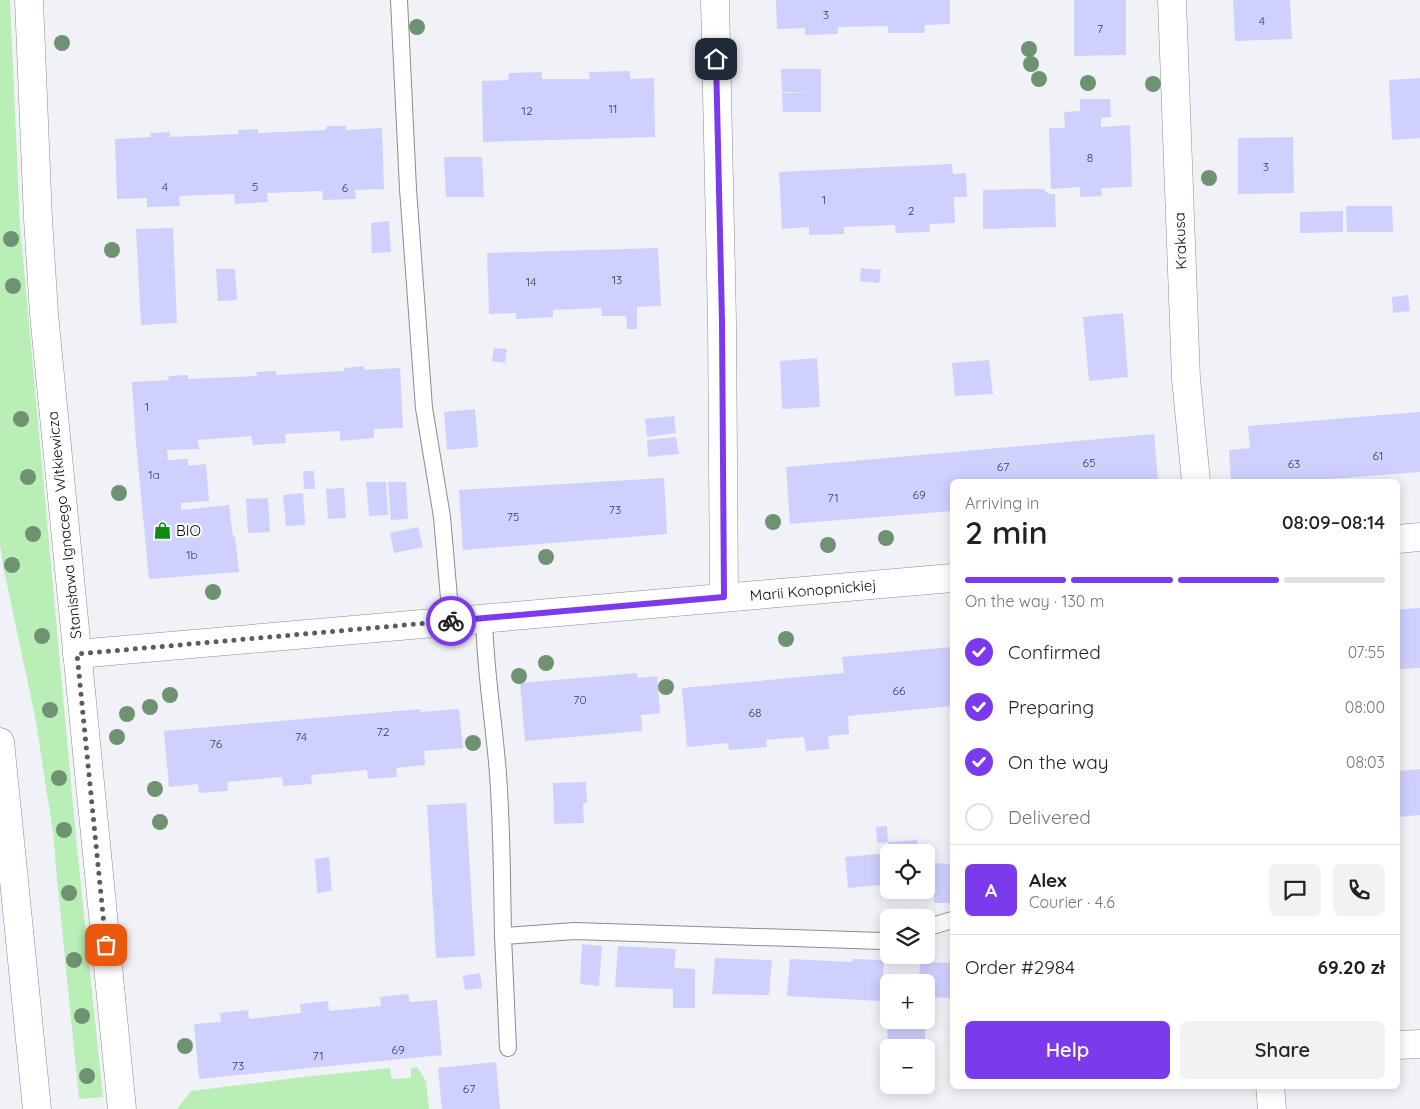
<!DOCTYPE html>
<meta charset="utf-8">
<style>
body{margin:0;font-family:Quicksand,sans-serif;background:#f2f2f2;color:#222;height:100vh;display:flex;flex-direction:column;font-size:19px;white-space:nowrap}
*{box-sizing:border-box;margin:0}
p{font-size:16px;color:#767676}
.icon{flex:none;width:28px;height:28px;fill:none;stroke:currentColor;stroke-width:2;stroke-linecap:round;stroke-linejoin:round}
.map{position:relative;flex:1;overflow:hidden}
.sheet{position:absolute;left:950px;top:479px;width:450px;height:610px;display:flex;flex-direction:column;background:#fff;border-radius:8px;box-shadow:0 2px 12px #0003}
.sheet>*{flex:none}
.tools{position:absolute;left:880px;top:844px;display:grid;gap:10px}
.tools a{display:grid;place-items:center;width:55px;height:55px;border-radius:8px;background:#fff;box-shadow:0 2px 12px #0003;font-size:25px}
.pin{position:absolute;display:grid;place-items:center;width:42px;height:42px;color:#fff;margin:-21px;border-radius:10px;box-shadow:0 2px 8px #0006}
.courier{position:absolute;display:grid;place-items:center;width:50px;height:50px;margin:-25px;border:4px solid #7c3aed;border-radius:50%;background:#fff;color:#222;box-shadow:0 1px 6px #0007}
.summary em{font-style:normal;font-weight:600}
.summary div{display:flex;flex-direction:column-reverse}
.summary{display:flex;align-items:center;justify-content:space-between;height:85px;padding:0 15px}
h1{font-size:32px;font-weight:600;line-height:38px}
.bar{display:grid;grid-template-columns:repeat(4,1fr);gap:8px 5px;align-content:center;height:60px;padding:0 15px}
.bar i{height:6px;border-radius:4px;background:#e0e0e0}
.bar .selected{background:#7c3aed}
.bar p{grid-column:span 4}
.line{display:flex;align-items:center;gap:12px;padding:0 15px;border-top:1px solid #e0e0e0}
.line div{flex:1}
.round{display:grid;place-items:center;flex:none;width:52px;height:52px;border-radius:8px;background:#f2f2f2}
ol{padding:0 15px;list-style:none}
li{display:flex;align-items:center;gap:15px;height:55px}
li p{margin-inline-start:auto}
li .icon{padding:5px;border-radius:50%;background:#7c3aed;color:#fff;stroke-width:4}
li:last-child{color:#767676}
li i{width:28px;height:28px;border:2px solid #e0e0e0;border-radius:50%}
.primary-button{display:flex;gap:10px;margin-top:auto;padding:10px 15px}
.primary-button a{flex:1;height:58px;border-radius:8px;background:#7c3aed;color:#fff;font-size:20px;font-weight:600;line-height:58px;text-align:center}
.primary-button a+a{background:#f2f2f2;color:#222}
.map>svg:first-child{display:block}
.green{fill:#b9eeb6}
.building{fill:#cfd0fe}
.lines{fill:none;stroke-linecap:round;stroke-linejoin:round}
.lane-casing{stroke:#8c8d93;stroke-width:18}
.street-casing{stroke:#8c8d93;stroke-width:29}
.secondary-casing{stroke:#8c8d93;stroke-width:29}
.lane{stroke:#fff;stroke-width:16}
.street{stroke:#fff;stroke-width:28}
.secondary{stroke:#fff;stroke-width:28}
.tree{fill:#6f9273}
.done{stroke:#5c5c60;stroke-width:5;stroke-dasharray:0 9}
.route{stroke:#7c3aed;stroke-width:6}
.labels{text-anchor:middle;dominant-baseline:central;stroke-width:4;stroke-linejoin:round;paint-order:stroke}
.number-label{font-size:12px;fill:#3c3c4a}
.street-label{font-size:15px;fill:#0b0b0e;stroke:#fff}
.poi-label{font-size:15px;fill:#0b0b0e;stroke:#fff;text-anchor:start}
</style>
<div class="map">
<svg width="1420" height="1109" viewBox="0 0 1420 1109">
<rect width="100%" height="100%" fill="#f1f1f8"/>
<path class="green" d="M 0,0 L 10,0 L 20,225 L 76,838 L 103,1097 L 79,1099 L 57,879 L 53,832 L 35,716 L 3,566 L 0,545 Z
M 417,1067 L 426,1081 L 429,1109 L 177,1109 L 191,1091 L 303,1077 L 390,1068 L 392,1079 L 411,1078 L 411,1068 Z"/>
<path class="building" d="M 776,0 L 950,0 L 950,24 L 925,25 L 924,33 L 888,33 L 888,26 L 838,27 L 838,34 L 805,35 L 805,28 L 777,29 Z
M 1074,0 L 1126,0 L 1126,55 L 1074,56 Z
M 1233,0 L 1290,0 L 1292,39 L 1235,41 Z
M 781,69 L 821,69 L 821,112 L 783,112 L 782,93 L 815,92 L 782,92 Z
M 630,71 L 630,79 L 654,78 L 655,137 L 483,142 L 482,81 L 508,80 L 509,73 L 542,72 L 542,79 L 590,79 L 589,72 Z
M 1420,78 L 1420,138 L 1392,140 L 1389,80 Z
M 1080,99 L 1110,99 L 1111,117 L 1101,118 L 1101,127 L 1130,125 L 1132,187 L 1101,188 L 1102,196 L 1080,197 L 1080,187 L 1051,189 L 1049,128 L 1065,128 L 1064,112 L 1080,111 Z
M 327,126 L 346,126 L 346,130 L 382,128 L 384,189 L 355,190 L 356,199 L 323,200 L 322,191 L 267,193 L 268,202 L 235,204 L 234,194 L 179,196 L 180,206 L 147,207 L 147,198 L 117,199 L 115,139 L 151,137 L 150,133 L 170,132 L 170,137 L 239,134 L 238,130 L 258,129 L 258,133 L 326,130 Z
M 1293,137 L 1294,193 L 1238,194 L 1238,138 Z
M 444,157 L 482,157 L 484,197 L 446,197 Z
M 952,164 L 953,174 L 966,173 L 967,197 L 954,197 L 955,223 L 929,224 L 930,232 L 896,233 L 895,225 L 844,227 L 844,234 L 809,235 L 809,227 L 782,229 L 779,172 Z
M 1019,189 L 1043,189 L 1049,194 L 1055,194 L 1056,227 L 983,229 L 983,190 Z
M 1346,206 L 1392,206 L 1393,232 L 1347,232 Z
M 1343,211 L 1343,232 L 1300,233 L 1300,212 Z
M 389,221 L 391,252 L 372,253 L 371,223 Z
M 173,228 L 177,323 L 141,325 L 136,229 Z
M 658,248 L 661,306 L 637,307 L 637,329 L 627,329 L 626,316 L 602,316 L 601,308 L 553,310 L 553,317 L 516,319 L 516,313 L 489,314 L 487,253 Z
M 861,268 L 881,270 L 879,283 L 860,281 Z
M 216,269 L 235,269 L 237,300 L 218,301 Z
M 1408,295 L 1410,311 L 1393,313 L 1392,297 Z
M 1123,313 L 1128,377 L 1089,381 L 1083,317 Z
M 494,348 L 507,349 L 505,363 L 492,361 Z
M 817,358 L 820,407 L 782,409 L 780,361 Z
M 989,360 L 993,394 L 955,396 L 952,363 Z
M 364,366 L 364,370 L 400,368 L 403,428 L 374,429 L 374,438 L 340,441 L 340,431 L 285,434 L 286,443 L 253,445 L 251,436 L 198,440 L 199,449 L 167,450 L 168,460 L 188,459 L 188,466 L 206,464 L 209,501 L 181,503 L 181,510 L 229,505 L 233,537 L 235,536 L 239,572 L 149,579 L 136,443 L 132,382 L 169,380 L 168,376 L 188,375 L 188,379 L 257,376 L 256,372 L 276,371 L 276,375 L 344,371 L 344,368 Z
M 475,409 L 478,447 L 447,450 L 444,412 Z
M 1418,412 L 1420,412 L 1420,472 L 1303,481 L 1231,481 L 1229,450 L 1250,448 L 1248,426 Z
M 674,416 L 676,433 L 647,437 L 645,419 Z
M 1154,434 L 1158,481 L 952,481 L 952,511 L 790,524 L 786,467 Z
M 676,437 L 679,454 L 648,457 L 647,440 Z
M 303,471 L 314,471 L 315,489 L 304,489 Z
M 664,478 L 667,534 L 463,550 L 459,490 Z
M 366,482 L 386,482 L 388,515 L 369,516 Z
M 388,482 L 406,482 L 408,519 L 391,520 Z
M 344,488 L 346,518 L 328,519 L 326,489 Z
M 303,493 L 305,525 L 286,526 L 283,495 Z
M 268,498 L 270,532 L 248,533 L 246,499 Z
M 418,527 L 423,547 L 394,553 L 390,533 Z
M 1416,608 L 1420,608 L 1420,668 L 1398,669 L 1398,610 Z
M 952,647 L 952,706 L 848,716 L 849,734 L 828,736 L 829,749 L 806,751 L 804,737 L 766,740 L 767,747 L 729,750 L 728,743 L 687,747 L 682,688 L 844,673 L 842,657 Z
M 637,673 L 638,678 L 657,676 L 660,713 L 641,715 L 642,731 L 525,741 L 520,683 Z
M 421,709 L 420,712 L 459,709 L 463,748 L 424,751 L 425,765 L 396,768 L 397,777 L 368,779 L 367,770 L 311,775 L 312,784 L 283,786 L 282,777 L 227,782 L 228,791 L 199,793 L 198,784 L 169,787 L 164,731 Z
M 1420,769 L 1420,815 L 1398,817 L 1398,771 Z
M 586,782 L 587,803 L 583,803 L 584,823 L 554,824 L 553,783 Z
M 466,803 L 475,956 L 436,958 L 427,805 Z
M 887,826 L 888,842 L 877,843 L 876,827 Z
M 917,840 L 918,852 L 889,852 L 888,842 Z
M 889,853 L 889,884 L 848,888 L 845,857 Z
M 329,857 L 332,891 L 317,893 L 315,859 Z
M 935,863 L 952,864 L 952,903 L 934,903 Z
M 582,944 L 602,946 L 599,986 L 580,984 Z
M 618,946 L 676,949 L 674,968 L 695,969 L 695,1008 L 673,1008 L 673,989 L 615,987 Z
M 715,958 L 772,960 L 769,995 L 712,994 Z
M 790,959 L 852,962 L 853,959 L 884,960 L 881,1001 L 787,996 Z
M 920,962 L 952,963 L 952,998 L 926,997 L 926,982 L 919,982 Z
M 480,973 L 482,988 L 465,990 L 463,976 Z
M 408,994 L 410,1002 L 437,1000 L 442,1055 L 199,1079 L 194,1024 L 221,1022 L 220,1013 L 248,1010 L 249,1019 L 301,1013 L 300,1004 L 328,1001 L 329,1011 L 381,1006 L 380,997 Z
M 887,1020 L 925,1020 L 925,1048 L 888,1048 Z
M 496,1062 L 500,1109 L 442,1109 L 438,1068 Z"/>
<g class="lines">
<defs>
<path id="lane" d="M 399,0 L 408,189 L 424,408 L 442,517 L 451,621
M 484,618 C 485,670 494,722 498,774 C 502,828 502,882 503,936 L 575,931 L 882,941 L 889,939
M 926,928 L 952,920
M 503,936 L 508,1048"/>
<path id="street" d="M 715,0 L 722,321 L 724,597
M 1172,0 L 1186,379 L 1196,481
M 1398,539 L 1420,537
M 77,654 L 952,578
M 1398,1045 L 1420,1044
M 1270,1086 L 1272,1109"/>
<path id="secondary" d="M 29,0 L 38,219 L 44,314 L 122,1109
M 0,742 L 37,1109"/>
</defs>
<use href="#lane" class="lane-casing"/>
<use href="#street" class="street-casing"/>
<use href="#secondary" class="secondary-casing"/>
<use href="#lane" class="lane"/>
<use href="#street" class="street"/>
<use href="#secondary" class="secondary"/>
</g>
<g class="tree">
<circle cx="417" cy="27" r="8"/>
<circle cx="62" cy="43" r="8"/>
<circle cx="1029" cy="49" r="8"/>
<circle cx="1031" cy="64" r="8"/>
<circle cx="1039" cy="79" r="8"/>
<circle cx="1088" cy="83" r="8"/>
<circle cx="1153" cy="84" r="8"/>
<circle cx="1209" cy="178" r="8"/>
<circle cx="11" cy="239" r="8"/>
<circle cx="112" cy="250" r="8"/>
<circle cx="13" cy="286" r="8"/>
<circle cx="21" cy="419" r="8"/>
<circle cx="28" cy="477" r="8"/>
<circle cx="119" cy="493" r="8"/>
<circle cx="773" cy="522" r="8"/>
<circle cx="33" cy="534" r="8"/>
<circle cx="886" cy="538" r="8"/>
<circle cx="828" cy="545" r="8"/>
<circle cx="546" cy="557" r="8"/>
<circle cx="12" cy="565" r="8"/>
<circle cx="213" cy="592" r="8"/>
<circle cx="42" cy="636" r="8"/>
<circle cx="786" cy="639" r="8"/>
<circle cx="546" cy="663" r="8"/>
<circle cx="519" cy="676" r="8"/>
<circle cx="666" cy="687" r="8"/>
<circle cx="170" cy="695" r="8"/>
<circle cx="150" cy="707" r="8"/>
<circle cx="50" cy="710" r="8"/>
<circle cx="127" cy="714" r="8"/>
<circle cx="117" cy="737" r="8"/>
<circle cx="473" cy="743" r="8"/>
<circle cx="59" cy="778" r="8"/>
<circle cx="155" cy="789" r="8"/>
<circle cx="160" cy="822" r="8"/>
<circle cx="64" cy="830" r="8"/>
<circle cx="69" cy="893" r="8"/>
<circle cx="74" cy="960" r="8"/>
<circle cx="82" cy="1016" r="8"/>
<circle cx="185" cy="1046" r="8"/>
<circle cx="87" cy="1076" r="8"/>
</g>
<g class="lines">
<path class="done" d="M 106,945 L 77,654 L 451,621"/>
<path class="route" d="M 451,621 L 724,597 L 722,321 L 716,59"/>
</g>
<defs>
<symbol id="shop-bare" viewBox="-9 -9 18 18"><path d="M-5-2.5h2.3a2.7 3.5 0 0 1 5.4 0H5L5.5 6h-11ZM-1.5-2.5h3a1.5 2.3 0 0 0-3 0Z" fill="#0c8c17" stroke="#fff" stroke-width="2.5" paint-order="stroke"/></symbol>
</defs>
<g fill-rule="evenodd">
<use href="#shop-bare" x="150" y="518" width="25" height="25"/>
</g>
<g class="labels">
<g class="number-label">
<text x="826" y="14">3</text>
<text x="1262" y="20">4</text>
<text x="1100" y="28">7</text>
<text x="613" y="108">11</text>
<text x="527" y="110">12</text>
<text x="1090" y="157">8</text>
<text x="1266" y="166">3</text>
<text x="165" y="186">4</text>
<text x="255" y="186">5</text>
<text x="345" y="187">6</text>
<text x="824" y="199">1</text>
<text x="911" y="210">2</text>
<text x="617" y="279">13</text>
<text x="531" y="281">14</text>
<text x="147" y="406">1</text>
<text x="1378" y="455">61</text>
<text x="1089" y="462">65</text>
<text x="1294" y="463">63</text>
<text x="1003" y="466">67</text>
<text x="154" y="474">1a</text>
<text x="919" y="494">69</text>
<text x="833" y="497">71</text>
<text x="615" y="509">73</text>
<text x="513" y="516">75</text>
<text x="192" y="554">1b</text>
<text x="899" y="690">66</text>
<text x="580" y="699">70</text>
<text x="755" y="712">68</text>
<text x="383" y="731">72</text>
<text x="301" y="736">74</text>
<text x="216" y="743">76</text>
<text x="398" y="1049">69</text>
<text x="318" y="1055">71</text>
<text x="238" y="1065">73</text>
<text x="469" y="1088">67</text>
</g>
<g class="street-label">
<text transform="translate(1180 241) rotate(-92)">Krakusa</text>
<text transform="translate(64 525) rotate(-96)">Stanisława Ignacego Witkiewicza</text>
<text transform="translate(813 590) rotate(-5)">Marii Konopnickiej</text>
</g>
<g class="poi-label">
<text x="176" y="530">BIO</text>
</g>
</g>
</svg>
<div class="tools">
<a><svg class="icon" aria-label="locate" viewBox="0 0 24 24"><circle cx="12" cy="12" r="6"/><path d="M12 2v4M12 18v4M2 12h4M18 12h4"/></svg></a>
<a><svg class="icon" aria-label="layers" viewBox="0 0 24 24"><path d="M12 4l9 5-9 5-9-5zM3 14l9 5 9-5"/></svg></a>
<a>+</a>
<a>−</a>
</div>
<div class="pin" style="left:106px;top:945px;background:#ea580c"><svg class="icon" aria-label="bag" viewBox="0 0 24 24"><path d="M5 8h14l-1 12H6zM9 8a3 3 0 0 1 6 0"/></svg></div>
<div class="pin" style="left:716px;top:59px;background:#1f2937"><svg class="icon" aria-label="home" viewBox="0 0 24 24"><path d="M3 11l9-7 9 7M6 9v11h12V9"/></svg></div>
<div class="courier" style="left:451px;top:621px"><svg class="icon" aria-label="bike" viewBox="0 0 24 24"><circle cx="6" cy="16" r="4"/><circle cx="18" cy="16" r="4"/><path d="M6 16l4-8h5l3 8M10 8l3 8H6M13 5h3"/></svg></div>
<section class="sheet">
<div class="summary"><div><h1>2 min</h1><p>Arriving in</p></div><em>08:09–08:14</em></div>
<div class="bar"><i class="selected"></i><i class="selected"></i><i class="selected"></i><i></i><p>On the way · 130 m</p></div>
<ol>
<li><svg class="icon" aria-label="check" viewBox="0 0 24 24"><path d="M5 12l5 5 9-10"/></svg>Confirmed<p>07:55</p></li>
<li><svg class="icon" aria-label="check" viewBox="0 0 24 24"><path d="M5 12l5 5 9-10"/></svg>Preparing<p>08:00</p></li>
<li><svg class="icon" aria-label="check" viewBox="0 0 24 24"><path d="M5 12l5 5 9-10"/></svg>On the way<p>08:03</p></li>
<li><i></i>Delivered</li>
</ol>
<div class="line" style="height:90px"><b class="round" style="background:#7c3aed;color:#fff">A</b><div><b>Alex</b><p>Courier · 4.6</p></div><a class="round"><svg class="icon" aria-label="chat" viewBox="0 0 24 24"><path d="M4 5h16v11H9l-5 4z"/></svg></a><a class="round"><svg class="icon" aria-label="phone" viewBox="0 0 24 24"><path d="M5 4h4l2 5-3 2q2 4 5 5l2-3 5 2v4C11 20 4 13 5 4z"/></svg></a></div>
<div class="line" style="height:65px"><div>Order #2984</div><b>69.20 zł</b></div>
<div class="primary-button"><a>Help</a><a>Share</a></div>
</section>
</div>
